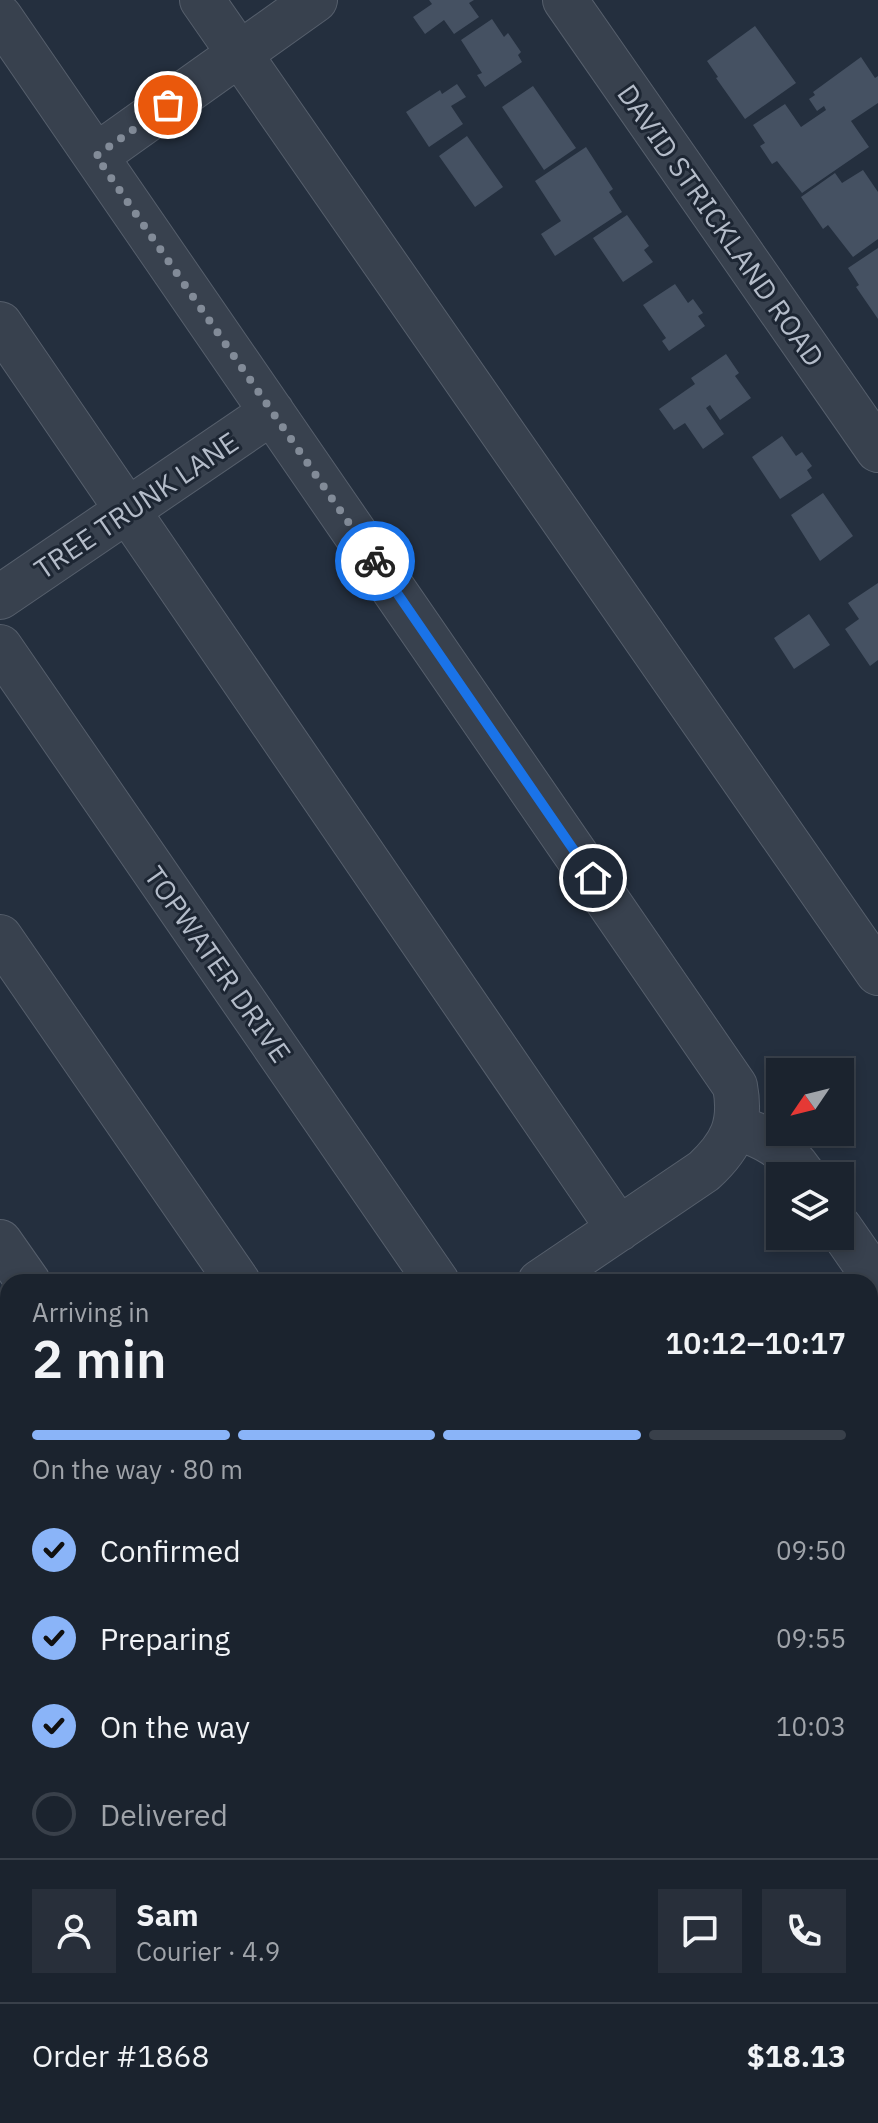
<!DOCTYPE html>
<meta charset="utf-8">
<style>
body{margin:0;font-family:"IBM Plex Sans",sans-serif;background:#282f3a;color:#f1f3f6;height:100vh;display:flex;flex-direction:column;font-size:30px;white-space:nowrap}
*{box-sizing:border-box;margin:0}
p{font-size:26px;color:#a0a4aa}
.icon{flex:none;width:44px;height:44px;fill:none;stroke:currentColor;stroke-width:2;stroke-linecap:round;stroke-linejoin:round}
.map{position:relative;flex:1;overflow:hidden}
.details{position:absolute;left:0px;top:1274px;width:878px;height:850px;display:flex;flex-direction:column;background:#1b232e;border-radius:24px 24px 0 0;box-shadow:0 4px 12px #0003,0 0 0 2px #39404a}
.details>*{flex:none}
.needle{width:52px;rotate:235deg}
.tools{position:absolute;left:766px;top:1058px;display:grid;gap:16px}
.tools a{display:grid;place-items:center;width:88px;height:88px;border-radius:0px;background:#1b232e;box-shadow:0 4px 12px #0003,0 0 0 2px #39404a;font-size:40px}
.pin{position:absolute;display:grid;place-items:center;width:68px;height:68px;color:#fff;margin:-34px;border:4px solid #fff;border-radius:50%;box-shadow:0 2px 8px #0007}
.courier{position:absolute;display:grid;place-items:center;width:80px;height:80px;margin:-40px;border:6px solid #1a73e8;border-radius:50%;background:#fff;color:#222;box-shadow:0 2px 10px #0007}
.overview em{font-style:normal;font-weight:600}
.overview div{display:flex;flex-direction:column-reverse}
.overview{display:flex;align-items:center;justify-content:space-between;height:136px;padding:0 32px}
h1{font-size:52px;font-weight:600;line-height:60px}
.bar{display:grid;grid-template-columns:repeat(4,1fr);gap:12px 8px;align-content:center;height:96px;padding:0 32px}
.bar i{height:10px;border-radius:6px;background:#39404a}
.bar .on{background:#8ab4f8}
.bar p{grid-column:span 4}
.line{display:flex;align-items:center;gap:20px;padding:0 32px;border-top:2px solid #39404a}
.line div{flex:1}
.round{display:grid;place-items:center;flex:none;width:84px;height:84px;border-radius:0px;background:#282f3a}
ol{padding:0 32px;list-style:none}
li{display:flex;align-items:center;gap:24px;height:88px}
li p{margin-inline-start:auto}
li .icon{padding:8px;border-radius:50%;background:#8ab4f8;color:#111;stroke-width:4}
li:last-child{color:#a0a4aa}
li i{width:44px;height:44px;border:4px solid #39404a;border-radius:50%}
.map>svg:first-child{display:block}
.building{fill:#455162}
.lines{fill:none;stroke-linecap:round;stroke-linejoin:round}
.minor-casing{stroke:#565f6c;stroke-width:46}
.major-casing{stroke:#414a57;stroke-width:46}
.minor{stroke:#38414e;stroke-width:44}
.major{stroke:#56606e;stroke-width:44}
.done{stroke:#828b98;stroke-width:8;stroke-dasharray:0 14.4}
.route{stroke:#1a73e8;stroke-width:10}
.labels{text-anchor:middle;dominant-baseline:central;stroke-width:6;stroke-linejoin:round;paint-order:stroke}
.street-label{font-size:28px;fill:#b4bcc9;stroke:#1d2633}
</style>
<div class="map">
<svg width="878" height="2123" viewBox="0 0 878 2123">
<rect width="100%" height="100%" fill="#242f3e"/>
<path class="building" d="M 429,0 L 474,0 L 469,3 L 479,17 L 454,34 L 444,20 L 425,34 L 413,17 L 432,4 Z
M 492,19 L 504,37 L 508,33 L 521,52 L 518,55 L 522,62 L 485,87 L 477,75 L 482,73 L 461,40 Z
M 755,26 L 796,83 L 745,119 L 716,78 L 718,77 L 707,61 Z
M 861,57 L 875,78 L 878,76 L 878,103 L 851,121 L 869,147 L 802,193 L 777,161 L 772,164 L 760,146 L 765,143 L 753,125 L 785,104 L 801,127 L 826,110 L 824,106 L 817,111 L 809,99 L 815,95 L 813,92 Z
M 457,84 L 466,97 L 451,106 L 463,124 L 429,147 L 406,112 L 440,90 L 442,94 Z
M 533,86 L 576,148 L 544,170 L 502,107 Z
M 467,136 L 503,187 L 475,207 L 439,156 Z
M 586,147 L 613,189 L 609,192 L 622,212 L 555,256 L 541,234 L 561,221 L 535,181 Z
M 863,170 L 878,192 L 878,239 L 853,257 L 828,225 L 823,229 L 801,197 L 835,173 L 842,183 Z
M 627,215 L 649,246 L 644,250 L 653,262 L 623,282 L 593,238 Z
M 878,248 L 878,319 L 856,287 L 859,285 L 848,268 Z
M 675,284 L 688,303 L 693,299 L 703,313 L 698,316 L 705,326 L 669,351 L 662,341 L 666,338 L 643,305 Z
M 726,354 L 739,373 L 735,376 L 751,398 L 720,420 L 710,405 L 706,408 L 724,434 L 703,449 L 685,423 L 674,430 L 659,409 L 695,384 L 691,378 Z
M 782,436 L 796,456 L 802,452 L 812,466 L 807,470 L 812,478 L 780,499 L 752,457 Z
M 823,493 L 853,536 L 820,561 L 791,515 Z
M 878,583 L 878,660 L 870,666 L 845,629 L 859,619 L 848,603 Z
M 809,614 L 830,645 L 794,669 L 774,638 Z"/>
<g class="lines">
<defs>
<path id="minor" d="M 202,0 L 878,973
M 565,0 L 878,450
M 0,17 L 735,1086 C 742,1124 732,1145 704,1171 L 540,1282
M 96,156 L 315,0
M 0,324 L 619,1229
M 0,597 L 272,412
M 0,647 L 437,1282
M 0,937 L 238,1282
M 736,1127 C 770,1139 783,1146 804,1176
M 840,1228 L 876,1280
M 0,1242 L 28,1282
M 0,1555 L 8,1567
M 0,1650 L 8,1645
M 552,2116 L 557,2123
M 625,2116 L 631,2123"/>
<path id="major" d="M 870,1998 L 878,1992
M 687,2123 L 697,2116"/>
</defs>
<use href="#minor" class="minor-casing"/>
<use href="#major" class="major-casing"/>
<use href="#minor" class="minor"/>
<use href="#major" class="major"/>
</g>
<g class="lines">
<path class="done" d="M 168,105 L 96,156 L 375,561"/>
<path class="route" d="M 375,561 L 593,878"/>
</g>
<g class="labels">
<g class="street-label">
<text transform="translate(721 225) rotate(55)">DAVID STRICKLAND ROAD</text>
<text transform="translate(136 505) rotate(-34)">TREE TRUNK LANE</text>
<text transform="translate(218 964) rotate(55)">TOPWATER DRIVE</text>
</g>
</g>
</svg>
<div class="tools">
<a><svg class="needle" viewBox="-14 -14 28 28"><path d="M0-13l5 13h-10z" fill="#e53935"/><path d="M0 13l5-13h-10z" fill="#a0a4aa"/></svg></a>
<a><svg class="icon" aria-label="layers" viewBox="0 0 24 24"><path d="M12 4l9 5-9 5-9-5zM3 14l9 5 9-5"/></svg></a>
</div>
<div class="pin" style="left:168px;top:105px;background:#ea580c"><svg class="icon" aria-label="bag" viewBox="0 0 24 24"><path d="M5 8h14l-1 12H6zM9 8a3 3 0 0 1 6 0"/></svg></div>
<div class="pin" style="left:593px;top:878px;background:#1f2937"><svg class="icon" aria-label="home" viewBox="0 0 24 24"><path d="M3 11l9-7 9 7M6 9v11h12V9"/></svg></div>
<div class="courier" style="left:375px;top:561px"><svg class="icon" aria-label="bike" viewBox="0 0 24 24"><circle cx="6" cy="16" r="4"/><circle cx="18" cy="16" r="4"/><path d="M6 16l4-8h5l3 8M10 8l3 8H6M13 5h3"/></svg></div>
<section class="details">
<div class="overview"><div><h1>2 min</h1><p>Arriving in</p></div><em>10:12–10:17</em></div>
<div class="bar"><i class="on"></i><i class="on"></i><i class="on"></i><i></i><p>On the way · 80 m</p></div>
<ol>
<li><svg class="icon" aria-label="check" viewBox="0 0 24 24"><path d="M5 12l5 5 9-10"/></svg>Confirmed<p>09:50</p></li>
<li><svg class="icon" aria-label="check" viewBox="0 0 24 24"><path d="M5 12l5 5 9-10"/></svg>Preparing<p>09:55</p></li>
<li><svg class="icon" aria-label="check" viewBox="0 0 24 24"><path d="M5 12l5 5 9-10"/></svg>On the way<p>10:03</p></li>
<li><i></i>Delivered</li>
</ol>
<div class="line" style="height:144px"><a class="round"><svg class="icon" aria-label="person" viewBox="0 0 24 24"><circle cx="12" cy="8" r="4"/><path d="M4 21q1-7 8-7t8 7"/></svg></a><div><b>Sam</b><p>Courier · 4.9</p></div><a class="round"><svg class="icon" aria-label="chat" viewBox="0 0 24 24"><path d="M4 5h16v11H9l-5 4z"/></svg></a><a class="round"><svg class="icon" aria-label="phone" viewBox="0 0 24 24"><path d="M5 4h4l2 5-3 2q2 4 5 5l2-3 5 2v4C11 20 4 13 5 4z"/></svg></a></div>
<div class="line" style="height:104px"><div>Order #1868</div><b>$18.13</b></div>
</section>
</div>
